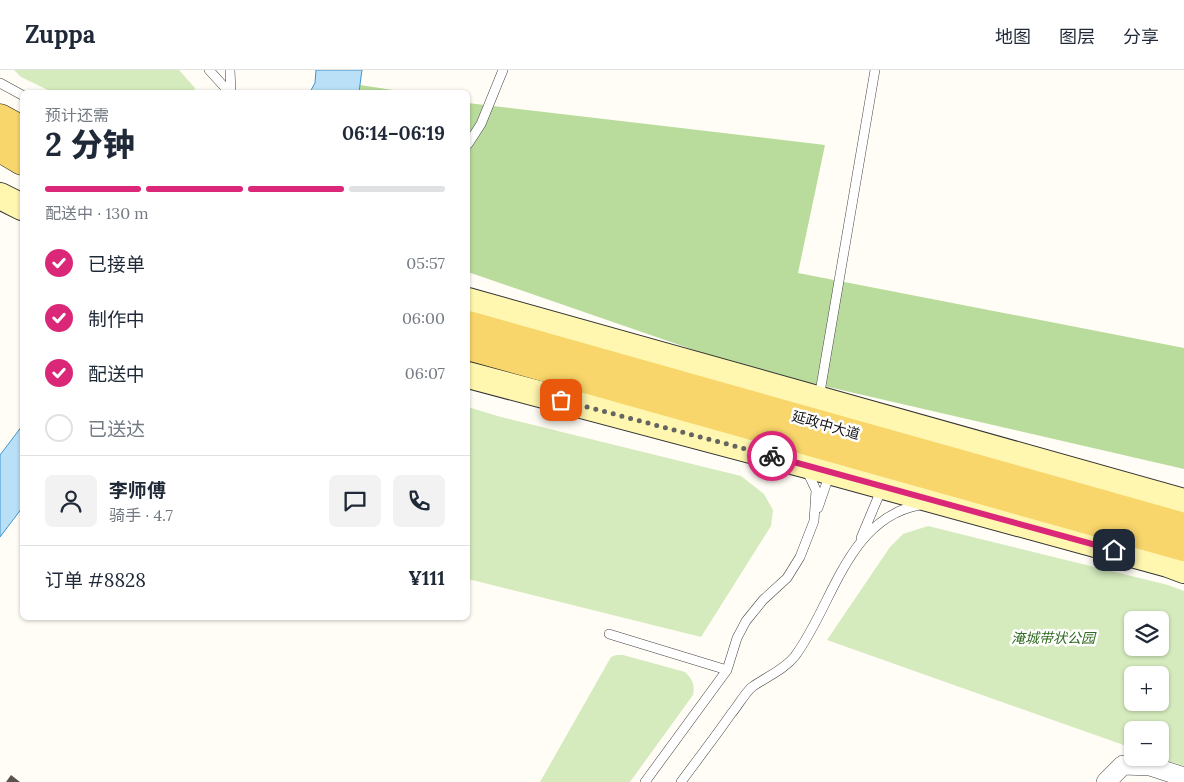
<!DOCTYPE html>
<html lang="zh">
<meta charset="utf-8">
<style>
body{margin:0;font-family:Lora,"Noto Sans SC",serif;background:#f2f2f3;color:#1f2937;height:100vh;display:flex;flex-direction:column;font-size:19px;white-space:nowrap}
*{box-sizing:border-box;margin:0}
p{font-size:16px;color:#747a83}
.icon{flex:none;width:28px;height:28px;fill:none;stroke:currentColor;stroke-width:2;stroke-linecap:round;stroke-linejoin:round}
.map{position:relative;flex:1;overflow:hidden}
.drawer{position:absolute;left:20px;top:20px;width:450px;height:530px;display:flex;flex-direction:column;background:#fff;border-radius:8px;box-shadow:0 1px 4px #0004}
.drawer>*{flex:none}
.tools{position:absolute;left:1124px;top:541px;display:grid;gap:10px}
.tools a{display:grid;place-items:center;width:45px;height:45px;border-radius:8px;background:#fff;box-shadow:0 1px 4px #0004;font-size:25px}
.pin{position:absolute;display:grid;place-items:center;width:42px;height:42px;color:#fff;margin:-21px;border-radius:10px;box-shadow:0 2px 8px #0006}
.courier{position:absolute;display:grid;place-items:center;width:50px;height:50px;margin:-25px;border:4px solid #db2777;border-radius:50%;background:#fff;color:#222;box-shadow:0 1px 6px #0007}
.head em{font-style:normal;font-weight:800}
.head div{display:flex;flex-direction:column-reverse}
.head{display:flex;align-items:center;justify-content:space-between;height:85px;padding:0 25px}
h1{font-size:32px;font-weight:800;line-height:38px}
.bar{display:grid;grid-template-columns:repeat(4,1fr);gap:8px 5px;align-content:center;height:60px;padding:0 25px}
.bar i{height:6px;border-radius:4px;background:#e0e1e3}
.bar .current{background:#db2777}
.bar p{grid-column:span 4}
.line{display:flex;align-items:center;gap:12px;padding:0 25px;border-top:1px solid #e0e1e3}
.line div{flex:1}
.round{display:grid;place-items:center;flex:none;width:52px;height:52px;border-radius:8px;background:#f2f2f3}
ol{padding:0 25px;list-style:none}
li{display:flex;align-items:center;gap:15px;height:55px}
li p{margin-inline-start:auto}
li .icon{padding:5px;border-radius:50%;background:#db2777;color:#fff;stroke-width:4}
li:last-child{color:#747a83}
li i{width:28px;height:28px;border:2px solid #e0e1e3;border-radius:50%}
header{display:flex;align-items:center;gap:30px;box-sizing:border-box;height:70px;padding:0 25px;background:#fff;border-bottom:1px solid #e0e1e3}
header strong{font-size:24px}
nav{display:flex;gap:28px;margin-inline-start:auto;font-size:18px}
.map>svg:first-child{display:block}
.green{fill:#d5ebbd;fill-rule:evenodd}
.forest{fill:#b9dc9c}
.water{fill:#b9e0f7;stroke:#3f96cf}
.building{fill:#5a524d}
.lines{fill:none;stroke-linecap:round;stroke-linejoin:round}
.lane-casing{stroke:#444;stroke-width:10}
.street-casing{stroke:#444;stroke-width:20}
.secondary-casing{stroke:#333;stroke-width:28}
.primary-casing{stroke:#222;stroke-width:29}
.lane{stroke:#fff;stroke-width:9}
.street{stroke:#fff;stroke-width:19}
.secondary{stroke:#fff6b0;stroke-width:26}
.primary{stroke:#f9d66b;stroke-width:28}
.done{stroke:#646461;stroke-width:5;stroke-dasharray:0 9}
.route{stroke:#db2777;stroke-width:6}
.labels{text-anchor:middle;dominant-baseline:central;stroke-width:5;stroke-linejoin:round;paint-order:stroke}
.street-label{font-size:14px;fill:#111;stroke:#fff}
.park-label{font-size:14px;font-style:italic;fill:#2f6b1f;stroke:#fff}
</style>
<header>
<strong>Zuppa</strong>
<nav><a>地图</a><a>图层</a><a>分享</a></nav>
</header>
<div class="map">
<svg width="1184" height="712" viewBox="0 0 1184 712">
<rect width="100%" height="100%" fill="#fffdf5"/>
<path class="green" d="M 14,0 L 179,0 L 195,18 L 193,22 L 52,22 L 21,7 Z
M 468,337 L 501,347 L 741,406 L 764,424 L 773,440 L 771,456 L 701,567 L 468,509 Z
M 928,456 L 1168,515 L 1184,521 L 1184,696 L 1159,688 L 1160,660 L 1132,660 L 1132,678 L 827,570 L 890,477 L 903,464 ZM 1132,550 L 1160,550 L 1160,578 L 1132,578 ZM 1132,605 L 1160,605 L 1160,632 L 1132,632 Z
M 616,585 L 623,585 L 685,602 C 693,610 695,615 693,625 L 630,712 L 540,712 L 611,587 Z"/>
<path class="forest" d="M 360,15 L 406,22 L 359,22 Z
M 468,33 L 825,75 L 798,203 L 1184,278 L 1184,399 L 746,298 L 468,202 Z"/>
<path class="water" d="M 316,0 L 362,0 L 359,22 L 310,22 L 315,13 Z
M 22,356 L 22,438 L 0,467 L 0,385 Z"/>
<path class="building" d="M 11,705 L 20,712 L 6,712 Z"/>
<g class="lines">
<defs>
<path id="lane" d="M 209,0 L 229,22
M 230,0 L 231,22
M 0,13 L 22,25
M 468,74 L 481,54 L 503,0
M 819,328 L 875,0
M 818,438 L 830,403
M 861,468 L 882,418
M 609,564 L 727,600
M 645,712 L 727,600 L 737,568 L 746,551 L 763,530 L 787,508 L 800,487 L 814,451 L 816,420 L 806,399
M 681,712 C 698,689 715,667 731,644 C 738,636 744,624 752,617 C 766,607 784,600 795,586 C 833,535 847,449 919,435"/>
<path id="street" d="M 1106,712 L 1123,695 L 1150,696 L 1184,707"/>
<path id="secondary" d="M 0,126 L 22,137
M 468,231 L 1184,432
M 468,305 L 803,394 L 1168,494 L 1184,500"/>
<path id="primary" d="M 0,48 L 22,60
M 0,78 L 22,91
M 468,255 L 1184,457
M 468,276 L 1184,477"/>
</defs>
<use href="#lane" class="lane-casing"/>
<use href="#street" class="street-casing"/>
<use href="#secondary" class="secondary-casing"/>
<use href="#primary" class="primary-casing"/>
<use href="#lane" class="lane"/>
<use href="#street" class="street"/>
<use href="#secondary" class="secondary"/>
<use href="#primary" class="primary"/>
</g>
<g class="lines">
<path class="done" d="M 561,330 L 772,386"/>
<path class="route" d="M 772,386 L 1114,480"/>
</g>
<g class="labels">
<g class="street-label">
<text transform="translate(826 355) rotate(16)">延政中大道</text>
</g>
<g class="park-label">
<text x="1053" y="568">淹城带状公园</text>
</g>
</g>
</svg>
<div class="tools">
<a><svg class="icon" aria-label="layers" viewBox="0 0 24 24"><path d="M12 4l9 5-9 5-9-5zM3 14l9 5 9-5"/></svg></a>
<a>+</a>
<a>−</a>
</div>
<div class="pin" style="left:561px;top:330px;background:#ea580c"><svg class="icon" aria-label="bag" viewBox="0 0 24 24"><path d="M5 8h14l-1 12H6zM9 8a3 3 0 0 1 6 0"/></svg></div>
<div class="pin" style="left:1114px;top:480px;background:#1f2937"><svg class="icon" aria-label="home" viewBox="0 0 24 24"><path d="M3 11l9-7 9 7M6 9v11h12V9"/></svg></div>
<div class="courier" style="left:772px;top:386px"><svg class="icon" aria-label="bike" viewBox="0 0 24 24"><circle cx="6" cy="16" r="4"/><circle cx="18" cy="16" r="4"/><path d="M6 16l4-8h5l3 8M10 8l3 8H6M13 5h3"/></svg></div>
<section class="drawer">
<div class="head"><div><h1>2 分钟</h1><p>预计还需</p></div><em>06:14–06:19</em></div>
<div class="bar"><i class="current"></i><i class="current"></i><i class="current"></i><i></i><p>配送中 · 130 m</p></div>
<ol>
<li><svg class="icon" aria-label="check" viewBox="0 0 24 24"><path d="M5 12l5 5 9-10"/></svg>已接单<p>05:57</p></li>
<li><svg class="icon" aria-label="check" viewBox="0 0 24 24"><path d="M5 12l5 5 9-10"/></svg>制作中<p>06:00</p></li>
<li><svg class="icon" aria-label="check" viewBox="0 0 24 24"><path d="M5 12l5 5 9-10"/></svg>配送中<p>06:07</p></li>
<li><i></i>已送达</li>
</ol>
<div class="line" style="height:90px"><a class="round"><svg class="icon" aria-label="person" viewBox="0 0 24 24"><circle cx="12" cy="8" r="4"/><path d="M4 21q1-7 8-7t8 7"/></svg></a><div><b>李师傅</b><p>骑手 · 4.7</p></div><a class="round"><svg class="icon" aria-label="chat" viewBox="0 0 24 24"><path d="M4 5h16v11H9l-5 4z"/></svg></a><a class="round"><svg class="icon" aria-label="phone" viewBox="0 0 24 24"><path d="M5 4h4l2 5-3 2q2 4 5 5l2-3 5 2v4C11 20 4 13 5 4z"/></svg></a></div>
<div class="line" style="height:65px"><div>订单 #8828</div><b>¥111</b></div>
</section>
</div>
